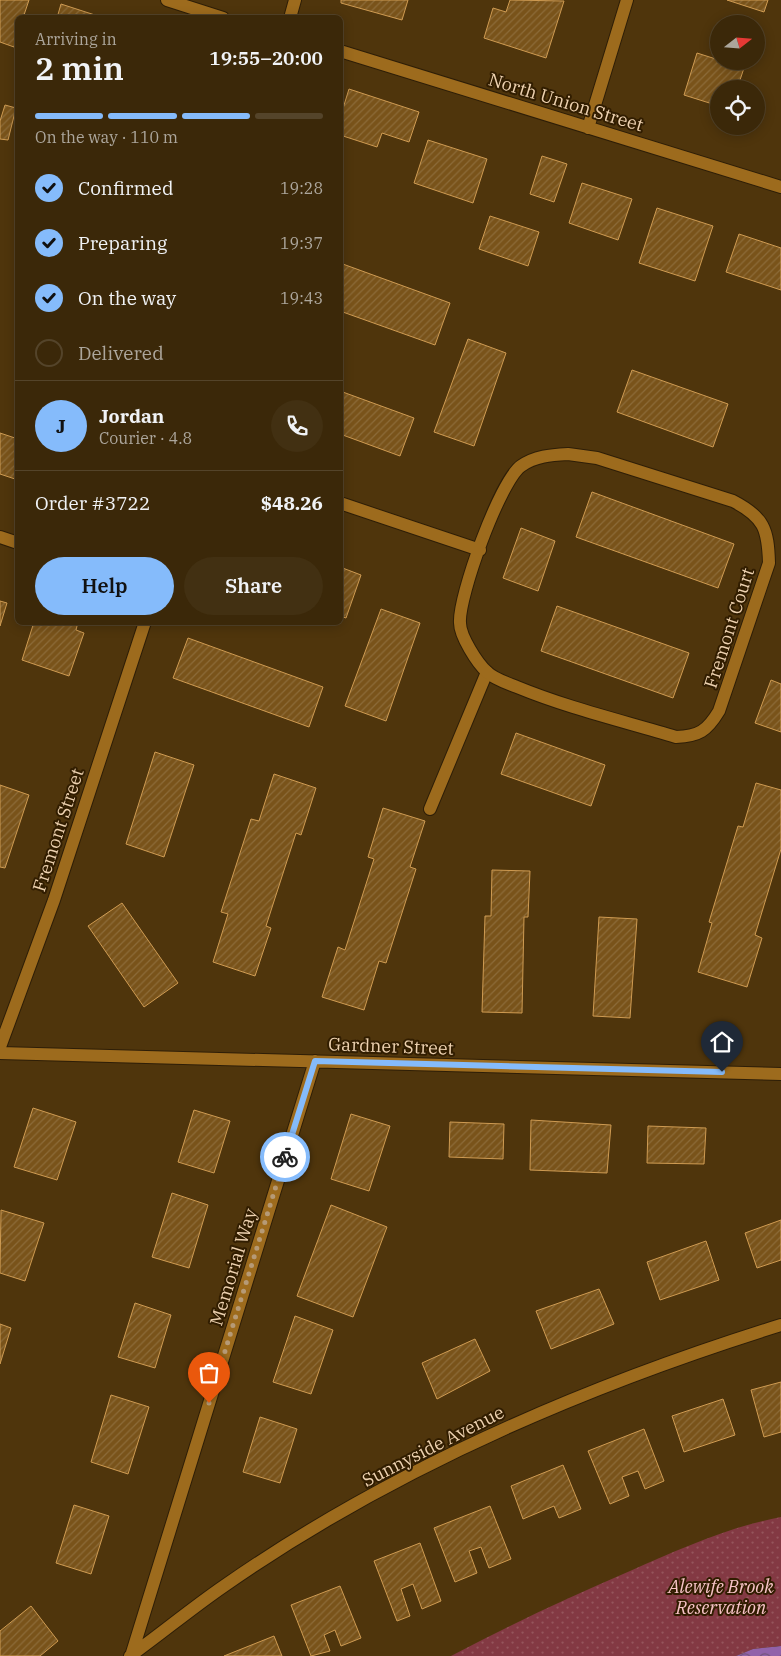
<!DOCTYPE html>
<meta charset="utf-8">
<style>
body{margin:0;font-family:"IBM Plex Serif",serif;background:#423012;color:#f1f3f6;height:100vh;display:flex;flex-direction:column;font-size:19px;white-space:nowrap}
*{box-sizing:border-box;margin:0}
p{font-size:16px;color:#aca69c}
.icon{flex:none;width:28px;height:28px;fill:none;stroke:currentColor;stroke-width:2;stroke-linecap:round;stroke-linejoin:round}
.map{position:relative;flex:1;overflow:hidden}
.drawer{position:absolute;left:15px;top:15px;width:328px;height:610px;display:flex;flex-direction:column;background:#3b2809;border-radius:8px;box-shadow:0 2px 12px #0003,0 0 0 1px #54442a}
.drawer>*{flex:none}
.needle{width:32px;rotate:73deg}
.fabs{position:absolute;left:710px;top:15px;display:grid;gap:10px}
.fabs a{display:grid;place-items:center;width:55px;height:55px;border-radius:50%;background:#3b2809;box-shadow:0 2px 12px #0003,0 0 0 1px #54442a;font-size:25px}
.pin{position:absolute;display:grid;place-items:center;width:42px;height:42px;color:#fff;margin:-51px -21px;border-radius:50% 50% 50% 0;rotate:-45deg;box-shadow:0 0 5px #0007}
.pin .icon{rotate:45deg}
.courier{position:absolute;display:grid;place-items:center;width:50px;height:50px;margin:-25px;border:4px solid #85bbfb;border-radius:50%;background:#fff;color:#222;box-shadow:0 1px 6px #0007}
.overview em{font-style:normal;font-weight:600}
.overview div{display:flex;flex-direction:column-reverse}
.overview{display:flex;align-items:center;justify-content:space-between;height:85px;padding:0 20px}
h1{font-size:32px;font-weight:600;line-height:38px}
.bar{display:grid;grid-template-columns:repeat(4,1fr);gap:8px 5px;align-content:center;height:60px;padding:0 20px}
.bar i{height:6px;border-radius:4px;background:#54442a}
.bar .current{background:#85bbfb}
.bar p{grid-column:span 4}
.line{display:flex;align-items:center;gap:12px;padding:0 20px;border-top:1px solid #54442a}
.line div{flex:1}
.round{display:grid;place-items:center;flex:none;width:52px;height:52px;border-radius:26px;background:#423012}
ol{padding:0 20px;list-style:none}
li{display:flex;align-items:center;gap:15px;height:55px}
li p{margin-inline-start:auto}
li .icon{padding:5px;border-radius:50%;background:#85bbfb;color:#111;stroke-width:4}
li:last-child{color:#aca69c}
li i{width:28px;height:28px;border:2px solid #54442a;border-radius:50%}
.button{display:flex;gap:10px;margin-top:auto;padding:10px 20px}
.button a{flex:1;height:58px;border-radius:30px;background:#85bbfb;color:#111;font-size:20px;font-weight:600;line-height:58px;text-align:center}
.button a+a{background:#423012;color:#f1f3f6}
.map>svg:first-child{display:block}
.park{fill:url(#park-dots)}
.water{fill:url(#water-waves)}
.building{fill:url(#building-hatch);stroke:#cf9b52}
.lines{fill:none;stroke-linecap:round;stroke-linejoin:round}
.service-casing{stroke:#2e1e07;stroke-width:14}
.minor-casing{stroke:#2e1e07;stroke-width:14}
.service{stroke:#9d6b1d;stroke-width:12}
.minor{stroke:#9d6b1d;stroke-width:12}
.done{stroke:#b69a76;stroke-width:5;stroke-dasharray:0 9}
.route{stroke:#85bbfb;stroke-width:6}
.labels{text-anchor:middle;dominant-baseline:central;stroke-width:4;stroke-linejoin:round;paint-order:stroke}
.street-label{font-size:18px;fill:#edd1af;stroke:#311d00}
.park-label{font-size:18px;font-style:italic;fill:#f8c4c8;stroke:#311d00}
</style>
<div class="map">
<svg width="781" height="1656" viewBox="0 0 781 1656">
<defs>
<pattern id="park-dots" width="8" height="8" patternUnits="userSpaceOnUse" patternTransform="scale(1.25)"><rect width="8" height="8" fill="#833943"/><path d="M2 2h.1M6 6h.1" fill="none" stroke="#95555c" stroke-width="1.8" stroke-linecap="round"/></pattern>
<pattern id="water-waves" width="16" height="10" patternUnits="userSpaceOnUse" patternTransform="scale(1.25)"><rect width="16" height="10" fill="#9162aa"/><path d="M0 5q4-4 8 0t8 0" fill="none" stroke="#73547b"/></pattern>
<pattern id="building-hatch" width="6" height="6" patternUnits="userSpaceOnUse" patternTransform="scale(1.25)"><rect width="6" height="6" fill="#79531a"/><path d="M-1 1l2-2M0 6l6-6M5 7l2-2" fill="none" stroke="#8c6b39"/></pattern>
</defs>
<rect width="100%" height="100%" fill="#4f350c"/>
<path class="park" d="M 781,1517 L 781,1646 L 753,1649 L 736,1656 L 451,1656 C 510,1625 569,1597 630,1571 C 680,1549 728,1527 781,1517 Z"/>
<path class="water" d="M 781,1646 L 781,1656 L 736,1656 L 753,1649 Z"/>
<path class="building" d="M 0,0 L 29,0 L 23,18 L 18,18 L 18,37 L 14,47 L 0,42 Z
M 341,0 L 408,0 L 402,20 L 341,3 Z
M 510,0 L 564,1 L 546,58 L 484,38 L 493,8 L 506,12 Z
M 727,0 L 768,0 L 764,12 Z
M 61,4 L 98,16 L 98,18 L 57,18 Z
M 697,53 L 744,68 L 737,89 L 719,89 L 719,106 L 684,95 Z
M 349,89 L 419,112 L 409,142 L 382,133 L 377,147 L 340,135 L 340,118 Z
M 5,105 L 16,108 L 8,140 L 0,139 L 0,121 Z
M 428,140 L 487,159 L 473,203 L 414,183 Z
M 542,156 L 567,164 L 554,202 L 530,194 Z
M 582,183 L 632,199 L 618,240 L 569,223 Z
M 657,208 L 713,226 L 695,281 L 639,263 Z
M 490,216 L 539,232 L 528,266 L 479,249 Z
M 739,234 L 781,248 L 781,290 L 726,272 Z
M 340,263 L 450,303 L 435,345 L 340,311 Z
M 468,339 L 506,353 L 474,446 L 434,432 Z
M 632,370 L 728,404 L 713,447 L 617,412 Z
M 340,391 L 414,418 L 400,456 L 340,434 Z
M 0,433 L 18,439 L 18,480 L 0,474 Z
M 592,492 L 734,544 L 718,588 L 576,537 Z
M 521,528 L 555,541 L 538,591 L 503,578 Z
M 340,567 L 361,575 L 346,618 L 340,616 Z
M 0,601 L 7,603 L 0,626 Z
M 557,606 L 689,653 L 673,698 L 541,651 Z
M 381,609 L 420,623 L 386,721 L 345,706 Z
M 34,622 L 78,622 L 76,630 L 84,633 L 69,676 L 22,660 Z
M 188,638 L 323,687 L 309,727 L 173,678 Z
M 771,680 L 781,684 L 781,732 L 755,723 Z
M 516,733 L 605,765 L 591,806 L 501,774 Z
M 155,752 L 194,765 L 164,857 L 126,844 Z
M 274,774 L 316,788 L 301,835 L 296,833 L 266,926 L 271,928 L 255,976 L 213,962 L 228,914 L 221,912 L 251,819 L 259,821 Z
M 756,783 L 781,790 L 781,849 L 755,935 L 762,938 L 747,987 L 698,972 L 712,923 L 709,922 L 738,826 L 743,827 Z
M 0,785 L 29,795 L 5,868 L 0,867 Z
M 383,808 L 425,821 L 410,867 L 416,869 L 386,963 L 379,961 L 364,1010 L 322,997 L 338,947 L 345,950 L 374,859 L 368,857 Z
M 492,870 L 530,871 L 528,917 L 524,917 L 522,1013 L 482,1012 L 485,916 L 491,916 Z
M 122,903 L 178,983 L 144,1007 L 88,926 Z
M 599,917 L 637,919 L 630,1018 L 593,1016 Z
M 33,1108 L 76,1122 L 57,1180 L 14,1167 Z
M 194,1110 L 230,1121 L 214,1173 L 178,1162 Z
M 351,1114 L 390,1126 L 369,1191 L 331,1179 Z
M 531,1120 L 611,1125 L 607,1173 L 530,1170 Z
M 450,1122 L 504,1124 L 503,1159 L 449,1157 Z
M 648,1126 L 706,1128 L 704,1164 L 647,1163 Z
M 172,1193 L 208,1205 L 189,1268 L 152,1257 Z
M 331,1205 L 387,1227 L 353,1317 L 297,1296 Z
M 1,1210 L 44,1223 L 25,1281 L 0,1273 Z
M 781,1220 L 781,1260 L 757,1268 L 745,1233 Z
M 706,1241 L 719,1280 L 660,1300 L 647,1262 Z
M 599,1289 L 614,1324 L 551,1349 L 536,1311 Z
M 135,1303 L 171,1315 L 155,1368 L 118,1357 Z
M 295,1316 L 333,1330 L 311,1394 L 273,1382 Z
M 0,1324 L 11,1328 L 0,1364 Z
M 475,1339 L 490,1371 L 437,1399 L 422,1363 Z
M 781,1382 L 781,1432 L 764,1437 L 751,1390 Z
M 111,1395 L 149,1407 L 128,1474 L 91,1462 Z
M 723,1399 L 735,1435 L 684,1452 L 672,1416 Z
M 260,1417 L 297,1429 L 280,1483 L 243,1472 Z
M 644,1429 L 664,1481 L 645,1489 L 638,1471 L 622,1477 L 629,1496 L 610,1504 L 588,1451 Z
M 563,1465 L 581,1509 L 559,1518 L 554,1506 L 523,1519 L 511,1486 Z
M 74,1505 L 109,1516 L 91,1574 L 56,1563 Z
M 490,1506 L 511,1559 L 489,1568 L 481,1547 L 469,1551 L 477,1573 L 455,1582 L 434,1528 Z
M 420,1543 L 441,1601 L 422,1609 L 413,1584 L 401,1589 L 410,1616 L 397,1621 L 374,1561 Z
M 340,1586 L 361,1638 L 341,1646 L 335,1630 L 324,1635 L 330,1651 L 311,1656 L 291,1605 Z
M 31,1606 L 58,1641 L 40,1656 L 0,1656 L 0,1631 Z
M 274,1636 L 282,1656 L 224,1656 Z"/>
<g class="lines">
<defs>
<path id="service" d="M 430,809 L 487,672"/>
<path id="minor" d="M 167,0 L 223,18
M 290,18 L 295,0
M 340,51 L 781,187
M 588,128 L 627,0
M 568,454 L 597,458 L 733,501 C 764,517 768,529 769,563 L 719,711 C 707,731 699,736 676,737 C 623,721 568,708 517,687 C 507,683 494,679 487,672 C 477,663 460,636 460,623 C 458,597 500,481 521,466 C 535,456 551,455 568,454 Z
M 340,503 L 480,550
M 0,537 L 18,543
M 0,1047 L 54,900 L 145,622
M 0,1053 L 781,1074
M 130,1656 C 162,1633 192,1608 224,1586 C 393,1468 585,1386 781,1325
M 131,1656 L 315,1061"/>
</defs>
<use href="#service" class="service-casing"/>
<use href="#minor" class="minor-casing"/>
<use href="#service" class="service"/>
<use href="#minor" class="minor"/>
</g>
<g class="lines">
<path class="done" d="M 209,1403 L 285,1157"/>
<path class="route" d="M 285,1157 L 315,1061 L 722,1072"/>
</g>
<g class="labels">
<g class="street-label">
<text transform="translate(566 102) rotate(17)">North Union Street</text>
<text transform="translate(729 628) rotate(-72)">Fremont Court</text>
<text transform="translate(58 830) rotate(-72)">Fremont Street</text>
<text transform="translate(391 1046) rotate(2)">Gardner Street</text>
<text transform="translate(233 1267) rotate(-73)">Memorial Way</text>
<text transform="translate(433 1446) rotate(-27)">Sunnyside Avenue</text>
</g>
<g class="park-label">
<text x="721" y="1586">Alewife Brook<tspan x="721" dy="21">Reservation</tspan></text>
</g>
</g>
</svg>
<div class="fabs">
<a><svg class="needle" viewBox="-14 -14 28 28"><path d="M0-13l5 13h-10z" fill="#e53935"/><path d="M0 13l5-13h-10z" fill="#aca69c"/></svg></a>
<a><svg class="icon" aria-label="locate" viewBox="0 0 24 24"><circle cx="12" cy="12" r="6"/><path d="M12 2v4M12 18v4M2 12h4M18 12h4"/></svg></a>
</div>
<div class="pin" style="left:209px;top:1403px;background:#ea580c"><svg class="icon" aria-label="bag" viewBox="0 0 24 24"><path d="M5 8h14l-1 12H6zM9 8a3 3 0 0 1 6 0"/></svg></div>
<div class="pin" style="left:722px;top:1072px;background:#1f2937"><svg class="icon" aria-label="home" viewBox="0 0 24 24"><path d="M3 11l9-7 9 7M6 9v11h12V9"/></svg></div>
<div class="courier" style="left:285px;top:1157px"><svg class="icon" aria-label="bike" viewBox="0 0 24 24"><circle cx="6" cy="16" r="4"/><circle cx="18" cy="16" r="4"/><path d="M6 16l4-8h5l3 8M10 8l3 8H6M13 5h3"/></svg></div>
<section class="drawer">
<div class="overview"><div><h1>2 min</h1><p>Arriving in</p></div><em>19:55–20:00</em></div>
<div class="bar"><i class="current"></i><i class="current"></i><i class="current"></i><i></i><p>On the way · 110 m</p></div>
<ol>
<li><svg class="icon" aria-label="check" viewBox="0 0 24 24"><path d="M5 12l5 5 9-10"/></svg>Confirmed<p>19:28</p></li>
<li><svg class="icon" aria-label="check" viewBox="0 0 24 24"><path d="M5 12l5 5 9-10"/></svg>Preparing<p>19:37</p></li>
<li><svg class="icon" aria-label="check" viewBox="0 0 24 24"><path d="M5 12l5 5 9-10"/></svg>On the way<p>19:43</p></li>
<li><i></i>Delivered</li>
</ol>
<div class="line" style="height:90px"><b class="round" style="background:#85bbfb;color:#111">J</b><div><b>Jordan</b><p>Courier · 4.8</p></div><a class="round"><svg class="icon" aria-label="phone" viewBox="0 0 24 24"><path d="M5 4h4l2 5-3 2q2 4 5 5l2-3 5 2v4C11 20 4 13 5 4z"/></svg></a></div>
<div class="line" style="height:65px"><div>Order #3722</div><b>$48.26</b></div>
<div class="button"><a>Help</a><a>Share</a></div>
</section>
</div>
